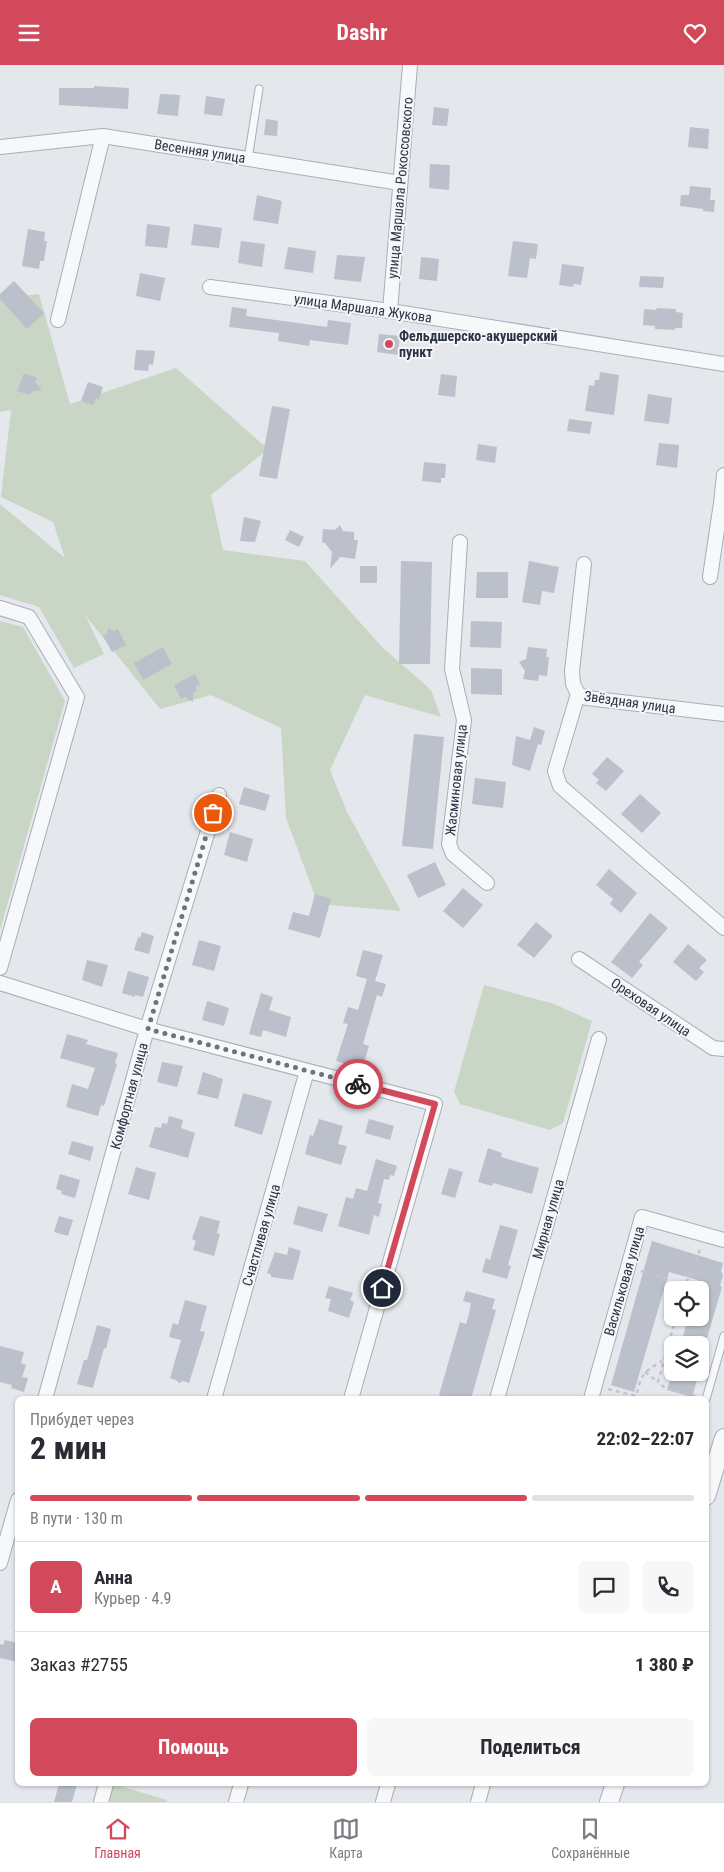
<!DOCTYPE html>
<html lang="ru">
<meta charset="utf-8">
<style>
body{margin:0;font-family:"Roboto Condensed",sans-serif;background:#f7f7f7;color:#2b2b33;height:100vh;display:flex;flex-direction:column;font-size:19px;white-space:nowrap}
*{box-sizing:border-box;margin:0}
p{font-size:16px;color:#7c7c81}
.icon{flex:none;width:28px;height:28px;fill:none;stroke:currentColor;stroke-width:2;stroke-linecap:round;stroke-linejoin:round}
.map{position:relative;flex:1;overflow:hidden}
.side{position:absolute;left:15px;top:1331px;width:694px;height:390px;display:flex;flex-direction:column;background:#fff;border-radius:8px;box-shadow:0 1px 4px #0004}
.side>*{flex:none}
.buttons{position:absolute;left:664px;top:1216px;display:grid;gap:10px}
.buttons a{display:grid;place-items:center;width:45px;height:45px;border-radius:8px;background:#fff;box-shadow:0 1px 4px #0004;font-size:25px}
.pin{position:absolute;display:grid;place-items:center;width:42px;height:42px;color:#fff;margin:-21px;border:2px solid #fff;border-radius:50%;box-shadow:0 1px 5px #0007}
.courier{position:absolute;display:grid;place-items:center;width:50px;height:50px;margin:-25px;border:4px solid #d1495b;border-radius:50%;background:#fff;color:#222;box-shadow:0 1px 6px #0007}
.head em{font-style:normal;font-weight:700}
.head div{display:flex;flex-direction:column-reverse}
.head{display:flex;align-items:center;justify-content:space-between;height:85px;padding:0 15px}
h1{font-size:32px;font-weight:700;line-height:38px}
.bar{display:grid;grid-template-columns:repeat(4,1fr);gap:8px 5px;align-content:center;height:60px;padding:0 15px}
.bar i{height:6px;border-radius:4px;background:#e1e1e2}
.bar .selected{background:#d1495b}
.bar p{grid-column:span 4}
.line{display:flex;align-items:center;gap:12px;padding:0 15px;border-top:1px solid #e1e1e2}
.line div{flex:1}
.round{display:grid;place-items:center;flex:none;width:52px;height:52px;border-radius:8px;background:#f7f7f7}
.primary-button{display:flex;gap:10px;margin-top:auto;padding:10px 15px}
.primary-button a{flex:1;height:58px;border-radius:8px;background:#d1495b;color:#fff;font-size:20px;font-weight:700;line-height:58px;text-align:center}
.primary-button a+a{background:#f7f7f7;color:#2b2b33}
header{display:flex;justify-content:space-between;align-items:center;height:65px;padding:0 15px;background:#d1495b;color:#fff;font-size:22px;font-weight:700}
.dock{display:flex;justify-content:space-around;align-items:center;height:70px;border-top:1px solid #e1e1e2;background:#fff;font-size:14px;color:#7c7c81}
.dock a{display:grid;justify-items:center;gap:2px}
.dock .selected{color:#d1495b}
.map>svg:first-child{display:block}
.green{fill:#c9d6c5}
.building{fill:#bbc0ca}
.lines{fill:none;stroke-linecap:round;stroke-linejoin:round}
.service-casing{stroke:#a9aeb7;stroke-width:9}
.minor-casing{stroke:#a9aeb7;stroke-width:16}
.tertiary-casing{stroke:#a9aeb7;stroke-width:20}
.path{stroke:#c2c5cb;stroke-width:2.5;stroke-dasharray:4 4;stroke-linecap:butt}
.service{stroke:#f7f8fa;stroke-width:7}
.minor{stroke:#f7f8fa;stroke-width:14}
.tertiary{stroke:#f7f8fa;stroke-width:18}
.done{stroke:#6c737f;stroke-width:5;stroke-dasharray:0 9}
.route{stroke:#d1495b;stroke-width:6}
.poi-dot{fill:#d1495b;stroke:#f4f6f9;stroke-width:2}
.labels{text-anchor:middle;dominant-baseline:central;stroke-width:4;stroke-linejoin:round;paint-order:stroke}
.street-label{font-size:14px;fill:#2b3445;stroke:#f4f6f9}
.poi-label{font-size:14px;font-weight:bold;fill:#2b3445;stroke:#f4f6f9;text-anchor:start}
</style>
<header><svg class="icon" aria-label="menu" viewBox="0 0 24 24"><path d="M4 6h16M4 12h16M4 18h16"/></svg>Dashr<svg class="icon" aria-label="heart" viewBox="0 0 24 24"><path d="M12 20l-8-8c-3-5 5-10 8-4 3-6 11-1 8 4z"/></svg></header>
<div class="map">
<svg width="724" height="1737" viewBox="0 0 724 1737">
<rect width="100%" height="100%" fill="#e4e7ec"/>
<path class="green" d="M 39,229 L 70,339 L 176,303 L 268,384 L 211,430 L 223,485 L 305,496 L 383,583 L 431,625 L 441,652 L 365,630 L 330,705 L 347,747 L 401,846 L 318,839 L 286,753 L 281,663 L 211,630 L 160,644 L 85,550 L 104,589 L 74,603 L 39,542 L 0,530 L 0,439 L 65,493 L 53,457 L 1,432 L 11,345 L 0,347 L 0,234 Z
M 0,556 L 23,562 L 65,636 L 0,865 Z
M 484,920 L 554,939 L 592,956 L 563,1058 L 550,1065 L 460,1039 L 454,1027 Z
M 113,1719 L 167,1735 L 167,1737 L 108,1737 Z"/>
<path class="building" d="M 94,21 L 129,23 L 128,44 L 59,40 L 59,23 L 94,23 Z
M 160,29 L 180,30 L 178,51 L 157,49 Z
M 206,31 L 225,34 L 222,51 L 204,49 Z
M 434,42 L 449,44 L 447,61 L 432,60 Z
M 266,54 L 278,56 L 277,71 L 264,70 Z
M 690,62 L 709,64 L 708,84 L 688,82 Z
M 430,99 L 450,100 L 449,125 L 429,123 Z
M 690,121 L 711,123 L 710,135 L 715,135 L 714,147 L 703,146 L 703,144 L 680,141 L 681,130 L 689,130 Z
M 257,130 L 282,136 L 278,159 L 253,155 Z
M 147,159 L 170,162 L 167,183 L 145,181 Z
M 194,159 L 222,163 L 219,183 L 191,180 Z
M 28,164 L 45,167 L 44,176 L 47,176 L 44,196 L 40,196 L 39,204 L 22,201 Z
M 241,176 L 265,179 L 262,202 L 238,198 Z
M 513,176 L 538,179 L 536,194 L 530,193 L 527,213 L 508,211 Z
M 288,182 L 316,186 L 313,208 L 284,204 Z
M 337,190 L 365,192 L 361,217 L 334,214 Z
M 421,192 L 439,194 L 437,216 L 419,214 Z
M 562,199 L 584,202 L 581,220 L 574,219 L 573,222 L 559,220 Z
M 140,208 L 165,213 L 160,236 L 136,231 Z
M 640,211 L 664,212 L 663,223 L 639,222 Z
M 14,216 L 44,248 L 27,264 L 0,234 L 0,229 Z
M 232,242 L 247,244 L 246,251 L 327,262 L 328,255 L 351,258 L 348,280 L 310,275 L 309,281 L 278,276 L 279,268 L 229,262 Z
M 657,243 L 676,244 L 676,247 L 683,248 L 682,263 L 675,263 L 674,265 L 655,264 L 655,261 L 643,260 L 644,244 L 656,245 Z
M 379,269 L 400,271 L 398,290 L 377,287 Z
M 136,285 L 155,286 L 153,300 L 149,299 L 148,306 L 134,305 Z
M 600,307 L 619,310 L 614,350 L 585,346 L 589,320 L 594,321 L 595,315 L 599,315 Z
M 24,308 L 37,313 L 35,317 L 42,325 L 32,326 L 30,330 L 17,326 Z
M 441,309 L 457,311 L 455,332 L 438,330 Z
M 88,317 L 103,322 L 99,334 L 96,333 L 93,340 L 81,336 Z
M 648,329 L 672,333 L 669,359 L 644,356 Z
M 272,341 L 290,344 L 277,414 L 259,411 Z
M 569,354 L 592,357 L 590,369 L 567,366 Z
M 659,378 L 679,380 L 677,403 L 656,400 Z
M 478,379 L 497,382 L 495,398 L 476,395 Z
M 424,397 L 446,399 L 445,413 L 441,413 L 441,418 L 422,416 Z
M 244,452 L 261,456 L 255,477 L 240,476 Z
M 340,460 L 343,466 L 354,467 L 354,475 L 358,475 L 355,494 L 340,492 L 330,504 L 332,487 L 325,478 L 322,477 L 323,464 L 335,465 Z
M 290,465 L 304,472 L 299,482 L 285,475 Z
M 401,496 L 432,497 L 430,599 L 399,599 Z
M 529,496 L 559,502 L 554,528 L 542,526 L 540,540 L 522,537 Z
M 360,501 L 377,501 L 377,518 L 360,518 Z
M 477,507 L 508,507 L 508,533 L 476,533 Z
M 471,556 L 502,557 L 501,583 L 470,582 Z
M 108,563 L 114,566 L 118,564 L 126,580 L 112,587 L 103,571 L 107,569 Z
M 163,582 L 172,599 L 143,615 L 134,598 Z
M 528,582 L 547,584 L 546,592 L 549,592 L 547,611 L 539,610 L 538,616 L 523,614 L 525,606 L 519,597 L 526,594 Z
M 471,603 L 502,604 L 502,630 L 471,629 Z
M 195,609 L 200,619 L 195,622 L 197,626 L 193,628 L 193,637 L 185,632 L 181,634 L 174,620 Z
M 534,662 L 545,666 L 541,680 L 538,679 L 530,706 L 512,700 L 516,671 L 530,675 Z
M 414,669 L 444,672 L 433,784 L 402,781 Z
M 607,692 L 624,706 L 606,726 L 596,718 L 599,715 L 592,709 Z
M 475,713 L 506,717 L 503,743 L 472,739 Z
M 244,722 L 270,730 L 265,746 L 239,739 Z
M 640,729 L 661,748 L 642,768 L 621,749 Z
M 230,767 L 253,774 L 247,797 L 224,790 Z
M 435,797 L 446,820 L 418,833 L 407,810 Z
M 609,804 L 637,828 L 621,848 L 610,839 L 613,834 L 596,820 Z
M 463,823 L 483,840 L 463,863 L 443,846 Z
M 315,829 L 331,834 L 320,873 L 288,864 L 293,847 L 309,851 Z
M 650,848 L 668,863 L 639,897 L 643,900 L 632,913 L 611,897 Z
M 536,857 L 553,871 L 534,893 L 517,880 Z
M 142,867 L 154,871 L 149,889 L 134,885 L 138,872 L 140,873 Z
M 199,875 L 221,881 L 214,906 L 192,900 Z
M 688,879 L 707,895 L 699,903 L 704,907 L 696,916 L 673,897 Z
M 363,885 L 383,890 L 375,916 L 386,919 L 382,932 L 377,930 L 363,979 L 369,981 L 362,1004 L 336,996 L 348,959 L 343,958 L 348,942 L 358,945 L 367,914 L 356,911 Z
M 87,895 L 108,900 L 102,922 L 82,915 Z
M 128,906 L 149,912 L 143,932 L 135,930 L 135,932 L 122,928 Z
M 261,928 L 273,932 L 269,945 L 291,952 L 286,972 L 263,965 L 261,972 L 249,969 Z
M 207,936 L 229,943 L 224,961 L 202,955 Z
M 67,969 L 88,975 L 86,979 L 118,988 L 115,998 L 117,999 L 104,1041 L 101,1040 L 98,1051 L 66,1042 L 72,1019 L 88,1024 L 95,1003 L 60,993 Z
M 162,997 L 183,1001 L 177,1022 L 157,1017 Z
M 203,1007 L 223,1014 L 218,1034 L 197,1029 Z
M 243,1028 L 272,1036 L 262,1070 L 234,1061 Z
M 169,1051 L 183,1055 L 181,1063 L 195,1068 L 188,1093 L 149,1082 L 155,1062 L 161,1063 L 162,1058 L 167,1059 Z
M 319,1054 L 343,1061 L 338,1079 L 347,1081 L 341,1100 L 305,1089 L 310,1070 L 313,1071 Z
M 369,1054 L 394,1061 L 390,1075 L 365,1068 Z
M 72,1076 L 94,1082 L 90,1096 L 68,1089 Z
M 488,1083 L 502,1088 L 501,1092 L 539,1103 L 532,1129 L 493,1118 L 492,1121 L 478,1117 Z
M 376,1094 L 397,1101 L 394,1111 L 390,1110 L 389,1115 L 384,1114 L 378,1138 L 382,1139 L 379,1152 L 374,1150 L 369,1170 L 338,1161 L 346,1132 L 353,1134 L 356,1123 L 367,1126 Z
M 136,1102 L 156,1108 L 149,1135 L 128,1129 Z
M 449,1103 L 463,1107 L 455,1133 L 441,1129 Z
M 60,1109 L 80,1115 L 75,1133 L 61,1129 L 62,1126 L 56,1124 Z
M 298,1141 L 328,1149 L 322,1167 L 293,1159 Z
M 59,1151 L 73,1155 L 68,1171 L 54,1167 Z
M 200,1151 L 220,1156 L 217,1168 L 220,1169 L 214,1191 L 193,1185 L 196,1176 L 192,1174 Z
M 500,1160 L 518,1165 L 508,1200 L 511,1201 L 507,1214 L 482,1207 L 486,1193 L 490,1195 Z
M 652,1176 L 723,1198 L 721,1206 L 723,1210 L 720,1221 L 722,1222 L 705,1280 L 681,1280 L 688,1252 L 700,1252 L 700,1225 L 695,1225 L 698,1215 L 669,1207 L 634,1327 L 611,1320 Z
M 289,1182 L 301,1186 L 293,1215 L 271,1212 L 271,1210 L 267,1208 L 275,1187 L 287,1190 Z
M 329,1221 L 353,1228 L 350,1235 L 354,1237 L 349,1253 L 328,1246 L 331,1234 L 325,1233 Z
M 466,1226 L 495,1234 L 492,1244 L 496,1245 L 471,1334 L 450,1334 L 439,1330 L 460,1257 L 466,1259 L 469,1249 L 471,1238 L 463,1236 Z
M 185,1235 L 207,1241 L 200,1266 L 205,1267 L 189,1318 L 183,1316 L 179,1318 L 176,1315 L 170,1313 L 181,1275 L 169,1272 L 173,1258 L 178,1260 Z
M 97,1260 L 111,1264 L 106,1284 L 104,1283 L 93,1323 L 77,1319 L 84,1295 L 87,1295 Z
M 0,1281 L 24,1287 L 21,1298 L 26,1300 L 22,1312 L 28,1313 L 24,1327 L 11,1323 L 12,1320 L 0,1317 Z
M 672,1308 L 699,1308 L 692,1332 L 667,1325 Z
M 5,1575 L 18,1578 L 18,1597 L 0,1593 L 0,1579 L 3,1580 Z
M 59,1719 L 77,1719 L 72,1737 L 54,1737 Z"/>
<g class="lines">
<defs>
<path id="service" d="M 248,94 L 259,24
M 706,1334 L 724,1271"/>
<path id="minor" d="M 0,82 L 103,71 L 400,118
M 210,222 L 390,246 L 724,299
M 390,246 L 410,0
M 58,255 L 103,71
M 724,410 L 721,438 L 724,439
M 460,477 L 452,604 L 464,655 L 449,779 L 453,789 L 487,818
M 584,499 L 572,606 L 573,619 L 578,629 L 587,633 L 724,649
M 710,512 L 721,438
M 0,543 L 29,552 L 77,632 L 0,903
M 578,629 L 555,706 L 560,721 L 724,863
M 579,894 L 713,983 L 724,984
M 0,918 L 147,964 L 435,1039 L 351,1334
M 45,1334 L 147,964 L 219,730
M 214,1334 L 307,1006
M 497,1334 L 599,974
M 591,1334 L 642,1152 L 724,1175
M 0,1498 L 18,1435
M 101,1737 L 106,1719
M 236,1737 L 241,1719
M 383,1737 L 388,1719
M 478,1737 L 483,1719"/>
<path id="tertiary" d="M 706,1431 L 724,1373
M 609,1737 L 615,1719"/>
</defs>
<use href="#service" class="service-casing"/>
<use href="#minor" class="minor-casing"/>
<use href="#tertiary" class="tertiary-casing"/>
<path class="path" d="M 641,1206 L 668,1214 L 680,1225
M 684,1225 L 689,1211 L 696,1202 L 700,1183
M 676,1252 L 658,1317 L 665,1323 L 698,1332
M 645,1307 L 658,1317
M 608,1324 L 636,1331 C 642,1309 642,1308 662,1296"/>
<use href="#service" class="service"/>
<use href="#minor" class="minor"/>
<use href="#tertiary" class="tertiary"/>
</g>
<g class="lines">
<path class="done" d="M 213,748 L 148,964 L 358,1019"/>
<path class="route" d="M 358,1019 L 435,1039 L 382,1223"/>
</g>
<circle class="poi-dot" cx="389" cy="279" r="5"/>
<g class="labels">
<g class="street-label">
<text transform="translate(200 86) rotate(9)">Весенняя улица</text>
<text transform="translate(400 123) rotate(-85)">улица Маршала Рокоссовского</text>
<text transform="translate(363 243) rotate(8)">улица Маршала Жукова</text>
<text transform="translate(630 637) rotate(8)">Звёздная улица</text>
<text transform="translate(456 715) rotate(-84)">Жасминовая улица</text>
<text transform="translate(651 942) rotate(34)">Ореховая улица</text>
<text transform="translate(129 1031) rotate(-75)">Комфортная улица</text>
<text transform="translate(548 1154) rotate(-74)">Мирная улица</text>
<text transform="translate(261 1170) rotate(-74)">Счастливая улица</text>
<text transform="translate(624 1216) rotate(-74)">Васильковая улица</text>
</g>
<g class="poi-label">
<text x="399" y="271">Фельдшерско-акушерский<tspan x="399" dy="16">пункт</tspan></text>
</g>
</g>
</svg>
<div class="buttons">
<a><svg class="icon" aria-label="locate" viewBox="0 0 24 24"><circle cx="12" cy="12" r="6"/><path d="M12 2v4M12 18v4M2 12h4M18 12h4"/></svg></a>
<a><svg class="icon" aria-label="layers" viewBox="0 0 24 24"><path d="M12 4l9 5-9 5-9-5zM3 14l9 5 9-5"/></svg></a>
</div>
<div class="pin" style="left:213px;top:748px;background:#ea580c"><svg class="icon" aria-label="bag" viewBox="0 0 24 24"><path d="M5 8h14l-1 12H6zM9 8a3 3 0 0 1 6 0"/></svg></div>
<div class="pin" style="left:382px;top:1223px;background:#1f2937"><svg class="icon" aria-label="home" viewBox="0 0 24 24"><path d="M3 11l9-7 9 7M6 9v11h12V9"/></svg></div>
<div class="courier" style="left:358px;top:1019px"><svg class="icon" aria-label="bike" viewBox="0 0 24 24"><circle cx="6" cy="16" r="4"/><circle cx="18" cy="16" r="4"/><path d="M6 16l4-8h5l3 8M10 8l3 8H6M13 5h3"/></svg></div>
<section class="side">
<div class="head"><div><h1>2 мин</h1><p>Прибудет через</p></div><em>22:02–22:07</em></div>
<div class="bar"><i class="selected"></i><i class="selected"></i><i class="selected"></i><i></i><p>В пути · 130 m</p></div>
<div class="line" style="height:90px"><b class="round" style="background:#d1495b;color:#fff">А</b><div><b>Анна</b><p>Курьер · 4.9</p></div><a class="round"><svg class="icon" aria-label="chat" viewBox="0 0 24 24"><path d="M4 5h16v11H9l-5 4z"/></svg></a><a class="round"><svg class="icon" aria-label="phone" viewBox="0 0 24 24"><path d="M5 4h4l2 5-3 2q2 4 5 5l2-3 5 2v4C11 20 4 13 5 4z"/></svg></a></div>
<div class="line" style="height:65px"><div>Заказ #2755</div><b>1 380 ₽</b></div>
<div class="primary-button"><a>Помощь</a><a>Поделиться</a></div>
</section>
</div>
<nav class="dock">
<a class="selected"><svg class="icon" aria-label="home" viewBox="0 0 24 24"><path d="M3 11l9-7 9 7M6 9v11h12V9"/></svg>Главная</a>
<a><svg class="icon" aria-label="map" viewBox="0 0 24 24"><path d="M3 6l6-2 6 2 6-2v14l-6 2-6-2-6 2zM9 4v14M15 6v14"/></svg>Карта</a>
<a><svg class="icon" aria-label="saved" viewBox="0 0 24 24"><path d="M7 4h10v16l-5-4-5 4z"/></svg>Сохранённые</a>
</nav>
